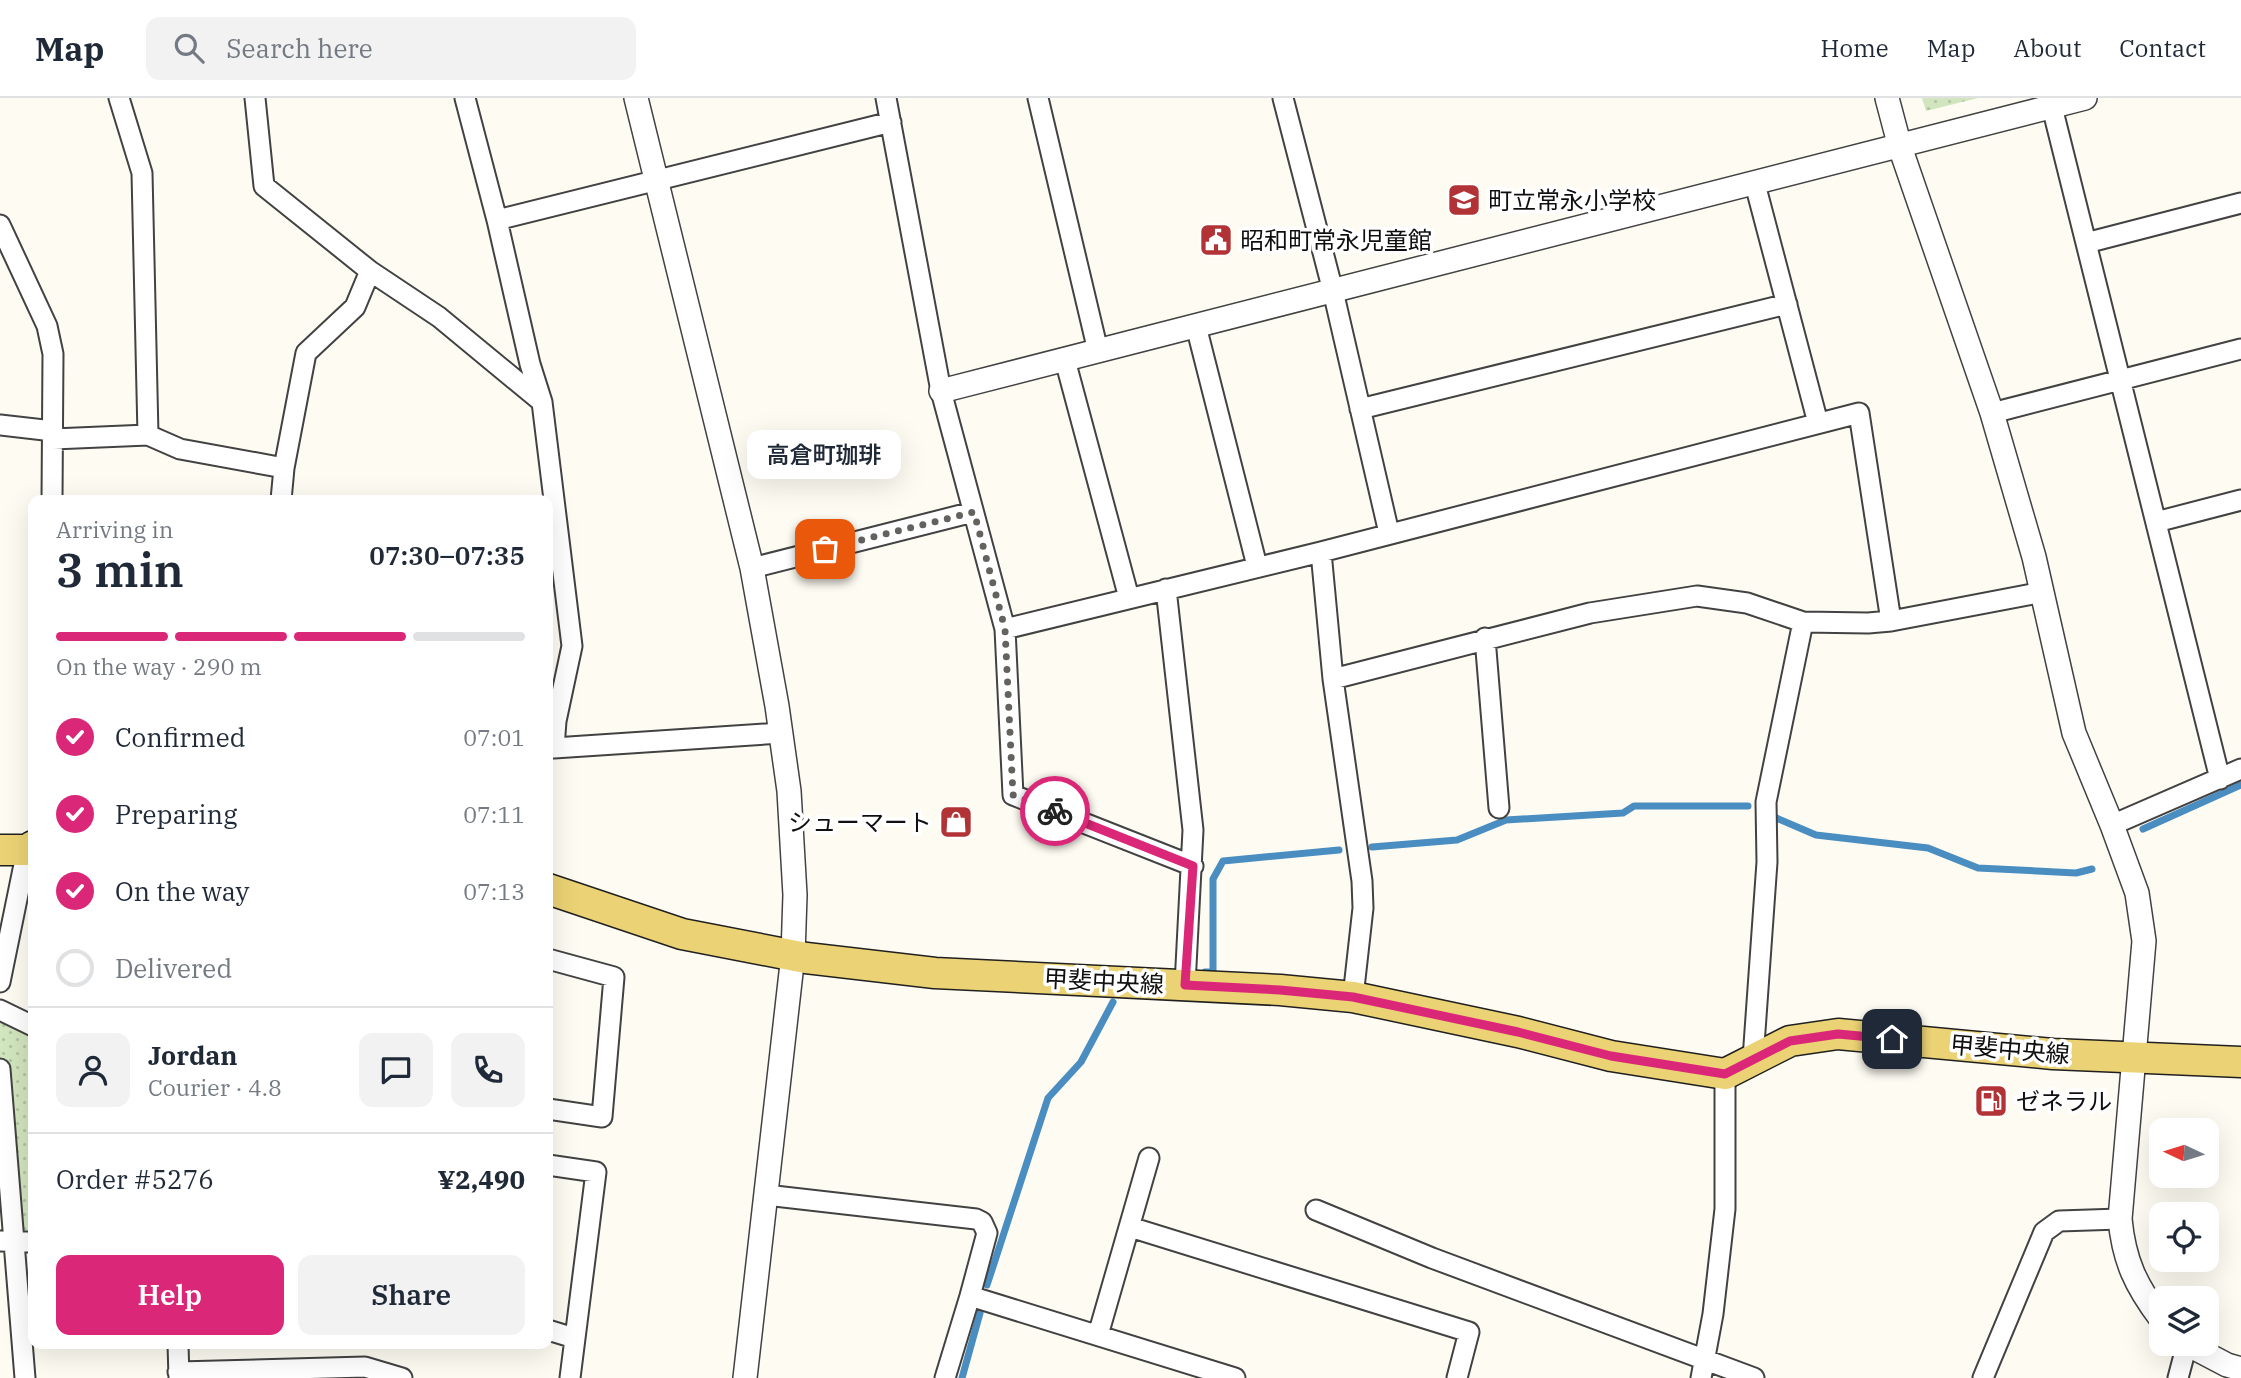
<!DOCTYPE html>
<meta charset="utf-8">
<style>
body{margin:0;font-family:"IBM Plex Serif","Noto Sans JP",serif;background:#f2f2f3;color:#1f2937;height:100vh;display:flex;flex-direction:column;font-size:26px;white-space:nowrap}
*{box-sizing:border-box;margin:0}
p{font-size:23px;color:#747a83}
.icon{flex:none;width:38px;height:38px;fill:none;stroke:currentColor;stroke-width:2;stroke-linecap:round;stroke-linejoin:round}
.map{position:relative;flex:1;overflow:hidden}
.sheet{position:absolute;left:28px;top:397px;width:525px;height:854px;display:flex;flex-direction:column;background:#fff;border-radius:14px;box-shadow:0 7px 28px #0002}
.sheet>*{flex:none}
.needle{width:46px;rotate:274deg}
.fabs{position:absolute;left:2149px;top:1020px;display:grid;gap:14px}
.fabs a{display:grid;place-items:center;width:70px;height:70px;border-radius:14px;background:#fff;box-shadow:0 7px 28px #0002;font-size:35px}
.pin{position:absolute;display:grid;place-items:center;width:60px;height:60px;color:#fff;margin:-30px;border-radius:14px;box-shadow:0 4px 10px #0006}
.courier{position:absolute;display:grid;place-items:center;width:70px;height:70px;margin:-35px;border:5px solid #db2777;border-radius:50%;background:#fff;color:#222;box-shadow:0 2px 9px #0007}
.bubble{position:absolute;height:49px;border-radius:14px;background:#fff;box-shadow:0 7px 28px #0002;font-size:23px;font-weight:600;line-height:49px;text-align:center}
.headline em{font-style:normal;font-weight:600}
.headline div{display:flex;flex-direction:column-reverse}
.headline{display:flex;align-items:center;justify-content:space-between;height:119px;padding:0 28px}
h1{font-size:46px;font-weight:600;line-height:52px}
.bar{display:grid;grid-template-columns:repeat(4,1fr);gap:10px 7px;align-content:center;height:84px;padding:0 28px}
.bar i{height:9px;border-radius:5px;background:#e0e1e3}
.bar .current{background:#db2777}
.bar p{grid-column:span 4}
.line{display:flex;align-items:center;gap:18px;padding:0 28px;border-top:2px solid #e0e1e3}
.line div{flex:1}
.round{display:grid;place-items:center;flex:none;width:74px;height:74px;border-radius:14px;background:#f2f2f3}
ol{padding:0 28px;list-style:none}
li{display:flex;align-items:center;gap:21px;height:77px}
li p{margin-inline-start:auto}
li .icon{padding:7px;border-radius:50%;background:#db2777;color:#fff;stroke-width:4}
li:last-child{color:#747a83}
li i{width:38px;height:38px;border:4px solid #e0e1e3;border-radius:50%}
.action{display:flex;gap:14px;margin-top:auto;padding:14px 28px}
.action a{flex:1;height:80px;border-radius:14px;background:#db2777;color:#fff;font-size:28px;font-weight:600;line-height:80px;text-align:center}
.action a+a{background:#f2f2f3;color:#1f2937}
header{display:flex;align-items:center;gap:42px;box-sizing:border-box;height:98px;padding:0 35px;background:#fff;border-bottom:2px solid #e0e1e3}
header strong{font-size:33px}
nav{display:flex;gap:38px;margin-inline-start:auto;font-size:24px}
.search{width:490px;height:63px;background:#f2f2f3;display:flex;align-items:center;gap:18px;box-sizing:border-box;padding:0 24px;border-radius:14px;color:#747a83;font-size:26px}
.map>svg:first-child{display:block}
.grass{fill:url(#grass-dots)}
.lines{fill:none;stroke-linecap:round;stroke-linejoin:round}
.stream{stroke:#498dc1;stroke-width:7}
.minor-casing{stroke:#424242;stroke-width:23}
.tertiary-casing{stroke:#424242;stroke-width:26}
.primary-casing{stroke:#202020;stroke-width:33}
.minor{stroke:#fff;stroke-width:19}
.tertiary{stroke:#fff;stroke-width:23}
.primary{stroke:#ebd274;stroke-width:30}
.done{stroke:#63625e;stroke-width:7;stroke-dasharray:0 12.6}
.route{stroke:#db2777;stroke-width:9}
.labels{text-anchor:middle;dominant-baseline:central;stroke-width:7;stroke-linejoin:round;paint-order:stroke}
.poi-label{font-size:24px;fill:#0f0f0f;stroke:#fff;text-anchor:start}
.street-label{font-size:24px;fill:#0f0f0f;stroke:#fff}
</style>
<header>
<strong>Map</strong>
<div class="search"><svg class="icon" aria-label="search" viewBox="0 0 24 24"><circle cx="10" cy="10" r="6"/><path d="M15 15l6 6"/></svg>Search here</div>
<nav><a>Home</a><a>Map</a><a>About</a><a>Contact</a></nav>
</header>
<div class="map">
<svg width="2241" height="1280" viewBox="0 0 2241 1280">
<defs>
<pattern id="grass-dots" width="8" height="8" patternUnits="userSpaceOnUse" patternTransform="scale(1.75)"><rect width="8" height="8" fill="#d1e5be"/><path d="M2 2h.1M6 6h.1" fill="none" stroke="#b2c3a2" stroke-width="1.8" stroke-linecap="round"/></pattern>
</defs>
<rect width="100%" height="100%" fill="#fefcf2"/>
<path class="grass" d="M 1922,0 L 1978,0 L 1926,13 Z
M 0,912 L 33,928 L 33,1144 L 15,1144 L 0,971 Z"/>
<g class="lines">
<path class="stream" d="M 1774,719 L 1816,737 L 1928,750 L 1978,770 L 2076,775 L 2092,771
M 2143,731 L 2241,687
M 1372,749 L 1457,742 L 1506,722 L 1623,715 L 1634,708 L 1748,708
M 1205,874 L 1213,874 L 1213,781 L 1223,763 L 1339,752
M 987,1187 L 1048,1000 L 1081,964 L 1113,904
M 962,1280 L 980,1215"/>
<defs>
<path id="minor" d="M 119,0 L 142,75 L 148,337
M 255,0 L 264,88 L 370,173 L 439,219 L 542,304
M 465,0 L 497,122 L 530,266 L 542,304 L 572,548 L 556,623 L 554,650 L 781,635
M 886,0 L 941,293 L 1005,531 L 1013,697 L 1193,768
M 1038,0 L 1098,253
M 1283,0 L 1333,193 L 1389,435
M 2052,9 L 2220,681
M 1755,86 L 1818,325
M 497,122 L 891,24
M 0,127 L 47,228 L 53,256 L 52,402
M 2086,145 L 2241,105
M 1196,228 L 1257,468
M 1065,262 L 1129,500
M 1360,311 L 1787,206
M 1992,315 L 2241,251
M 0,327 L 53,333
M 53,341 L 148,337 L 180,351 L 284,370
M 281,402 L 284,370 L 306,255 L 355,209 L 370,173
M 2156,424 L 2241,402
M 1321,454 L 1333,581 L 1362,783 L 1363,810 L 1353,899
M 752,470 L 973,414
M 1166,491 L 1193,732 L 1185,887
M 1005,531 L 1321,454 L 1859,315 L 1891,523
M 1485,540 L 1499,710
M 1333,581 L 1590,515 L 1697,498 L 1747,505 L 1803,524 L 1868,525 L 1891,523 L 2043,494
M 2112,727 L 2241,671
M 548,861 L 614,879 L 602,1019 L 548,1011
M 0,884 L 27,752
M 0,912 L 33,928
M 1753,961 L 1767,764 L 1766,704 L 1803,524
M 0,971 L 25,1280
M 548,1067 L 596,1074 L 570,1280
M 766,1097 L 976,1121 L 982,1124 L 987,1135 L 970,1198
M 1316,1112 L 1432,1160 L 1754,1280
M 1130,1129 L 1469,1234 L 1457,1280
M 0,1143 L 33,1144
M 548,1232 L 574,1240
M 1098,1237 L 1149,1060
M 178,1246 L 179,1280
M 178,1274 L 365,1269 L 402,1280
M 945,1280 L 970,1198 L 1235,1280
M 1701,1280 L 1713,1216 L 1725,1111 L 1725,976
M 1983,1280 L 2044,1134 L 2059,1123 L 2120,1121
M 2178,1280 L 2187,1246"/>
<path id="tertiary" d="M 636,0 L 752,470 L 777,608 L 789,693 L 795,797 L 793,857 L 745,1280
M 1887,0 L 1900,49 L 1992,315 L 2034,459 L 2074,635 L 2112,727 L 2137,795 L 2144,843 L 2120,1121 C 2124,1163 2136,1188 2161,1221
M 941,293 L 2085,0
M 2187,1246 L 2227,1267 L 2241,1271"/>
<path id="primary" d="M 0,752 L 27,752 L 33,748
M 548,791 L 682,836 L 806,860 L 935,875 L 1280,892 L 1353,899 L 1518,934 L 1611,958 L 1725,976 L 1790,943 L 1838,936 L 2053,956 L 2241,964"/>
</defs>
<use href="#minor" class="minor-casing"/>
<use href="#tertiary" class="tertiary-casing"/>
<use href="#primary" class="primary-casing"/>
<use href="#minor" class="minor"/>
<use href="#tertiary" class="tertiary"/>
<use href="#primary" class="primary"/>
</g>
<g class="lines">
<path class="done" d="M 825,451 L 974,414 L 1005,531 L 1013,697 L 1055,713"/>
<path class="route" d="M 1055,713 L 1193,768 L 1185,887 L 1280,892 L 1353,899 L 1518,934 L 1611,958 L 1725,976 L 1790,943 L 1838,936 L 1892,941"/>
</g>
<defs>
<symbol id="school-square" viewBox="-11 -11 22 22"><rect x="-9" y="-9" width="18" height="18" rx="4" fill="#b23336" stroke="#fff"/><path d="M0-5L7-2L0 1L-7-2ZM-4 1L0 2.5L4 1V4Q0 6-4 4Z" fill="#fff"/></symbol>
<symbol id="civic-square" viewBox="-11 -11 22 22"><rect x="-9" y="-9" width="18" height="18" rx="4" fill="#b23336" stroke="#fff"/><path d="M-.6-6.5H3V-4.5H.6V-3L4-1V1h2V6H-6V1h2V-1L-.6-3ZM-1.2 2.5V6h2.4V2.5Z" fill="#fff"/></symbol>
<symbol id="shop-square" viewBox="-11 -11 22 22"><rect x="-9" y="-9" width="18" height="18" rx="4" fill="#b23336" stroke="#fff"/><path d="M-5-2.5h2.3a2.7 3.5 0 0 1 5.4 0H5L5.5 6h-11ZM-1.5-2.5h3a1.5 2.3 0 0 0-3 0Z" fill="#fff"/></symbol>
<symbol id="fuel-square" viewBox="-11 -11 22 22"><rect x="-9" y="-9" width="18" height="18" rx="4" fill="#b23336" stroke="#fff"/><path d="M-5.5-6h7V0h2V4h1.3V-2.5L3-4.5l.8-.8L6-3V5H2.5V1h-1V6h-7ZM-4.2-4.7v3.2H.2V-4.7Z" fill="#fff"/></symbol>
</defs>
<g fill-rule="evenodd">
<use href="#school-square" x="1445" y="83" width="38" height="38"/>
<use href="#civic-square" x="1197" y="123" width="38" height="38"/>
<use href="#shop-square" x="937" y="705" width="38" height="38"/>
<use href="#fuel-square" x="1972" y="984" width="38" height="38"/>
</g>
<g class="labels">
<g class="poi-label">
<text x="1488" y="102">町立常永小学校</text>
<text x="1240" y="142">昭和町常永児童館</text>
<text x="932" y="724" text-anchor="end">シューマート</text>
<text x="2016" y="1003">ゼネラル</text>
</g>
<g class="street-label">
<text transform="translate(1104 883) rotate(3)">甲斐中央線</text>
<text transform="translate(2010 951) rotate(5)">甲斐中央線</text>
</g>
</g>
</svg>
<div class="fabs">
<a><svg class="needle" viewBox="-14 -14 28 28"><path d="M0-13l5 13h-10z" fill="#e53935"/><path d="M0 13l5-13h-10z" fill="#747a83"/></svg></a>
<a><svg class="icon" aria-label="locate" viewBox="0 0 24 24"><circle cx="12" cy="12" r="6"/><path d="M12 2v4M12 18v4M2 12h4M18 12h4"/></svg></a>
<a><svg class="icon" aria-label="layers" viewBox="0 0 24 24"><path d="M12 4l9 5-9 5-9-5zM3 14l9 5 9-5"/></svg></a>
</div>
<div class="pin" style="left:825px;top:451px;background:#ea580c"><svg class="icon" aria-label="bag" viewBox="0 0 24 24"><path d="M5 8h14l-1 12H6zM9 8a3 3 0 0 1 6 0"/></svg></div>
<div class="pin" style="left:1892px;top:941px;background:#1f2937"><svg class="icon" aria-label="home" viewBox="0 0 24 24"><path d="M3 11l9-7 9 7M6 9v11h12V9"/></svg></div>
<div class="courier" style="left:1055px;top:713px"><svg class="icon" aria-label="bike" viewBox="0 0 24 24"><circle cx="6" cy="16" r="4"/><circle cx="18" cy="16" r="4"/><path d="M6 16l4-8h5l3 8M10 8l3 8H6M13 5h3"/></svg></div>
<div class="bubble" style="left:747px;top:332px;width:154px">高倉町珈琲</div>
<section class="sheet">
<div class="headline"><div><h1>3 min</h1><p>Arriving in</p></div><em>07:30–07:35</em></div>
<div class="bar"><i class="current"></i><i class="current"></i><i class="current"></i><i></i><p>On the way · 290 m</p></div>
<ol>
<li><svg class="icon" aria-label="check" viewBox="0 0 24 24"><path d="M5 12l5 5 9-10"/></svg>Confirmed<p>07:01</p></li>
<li><svg class="icon" aria-label="check" viewBox="0 0 24 24"><path d="M5 12l5 5 9-10"/></svg>Preparing<p>07:11</p></li>
<li><svg class="icon" aria-label="check" viewBox="0 0 24 24"><path d="M5 12l5 5 9-10"/></svg>On the way<p>07:13</p></li>
<li><i></i>Delivered</li>
</ol>
<div class="line" style="height:126px"><a class="round"><svg class="icon" aria-label="person" viewBox="0 0 24 24"><circle cx="12" cy="8" r="4"/><path d="M4 21q1-7 8-7t8 7"/></svg></a><div><b>Jordan</b><p>Courier · 4.8</p></div><a class="round"><svg class="icon" aria-label="chat" viewBox="0 0 24 24"><path d="M4 5h16v11H9l-5 4z"/></svg></a><a class="round"><svg class="icon" aria-label="phone" viewBox="0 0 24 24"><path d="M5 4h4l2 5-3 2q2 4 5 5l2-3 5 2v4C11 20 4 13 5 4z"/></svg></a></div>
<div class="line" style="height:91px"><div>Order #5276</div><b>¥2,490</b></div>
<div class="action"><a>Help</a><a>Share</a></div>
</section>
</div>
